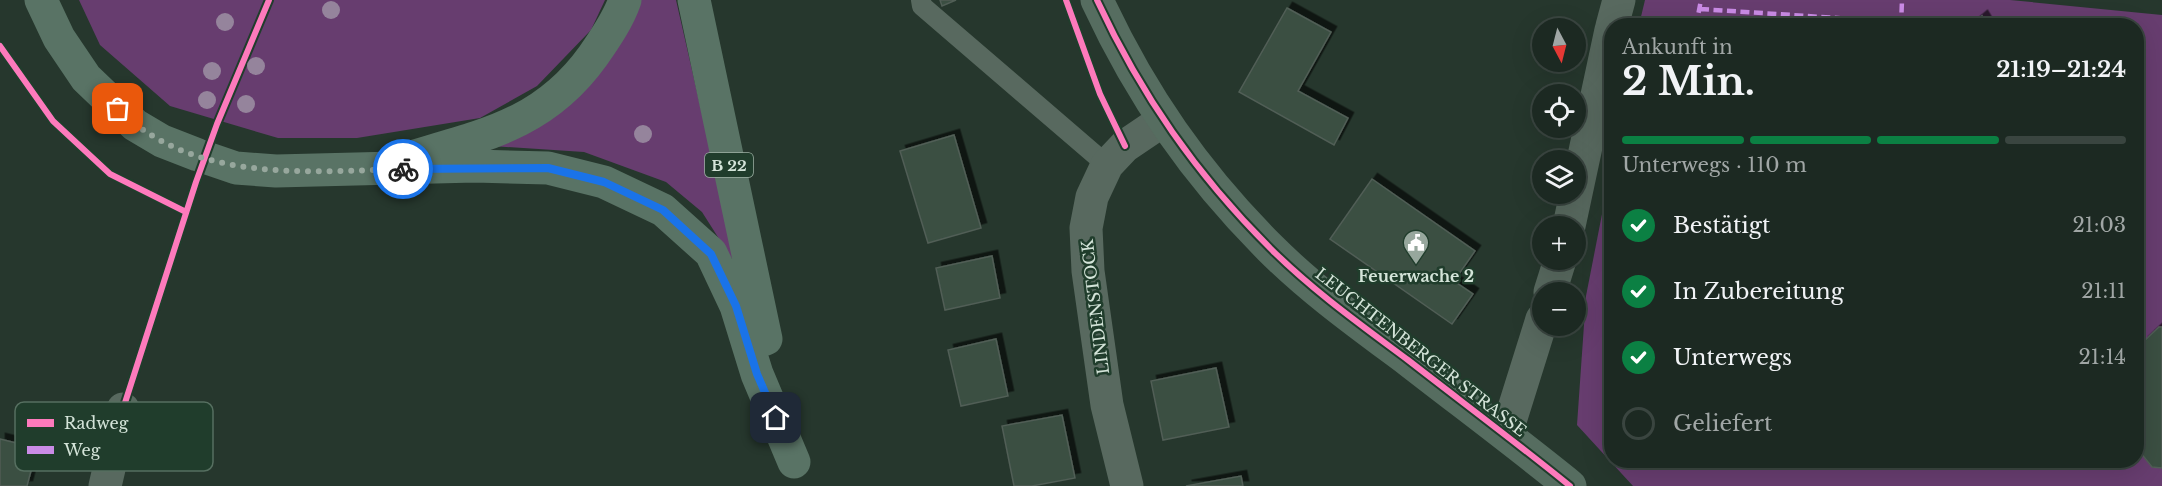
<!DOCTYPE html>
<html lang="de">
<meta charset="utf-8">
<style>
body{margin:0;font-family:"Libre Baskerville",serif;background:#25312a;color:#f1f3f6;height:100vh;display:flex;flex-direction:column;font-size:22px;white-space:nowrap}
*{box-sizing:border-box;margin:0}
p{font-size:20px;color:#a0a6a5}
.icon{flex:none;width:33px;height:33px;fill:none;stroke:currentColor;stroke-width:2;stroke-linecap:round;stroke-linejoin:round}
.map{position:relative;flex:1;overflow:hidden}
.side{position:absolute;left:1604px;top:18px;width:540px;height:450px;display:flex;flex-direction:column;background:#1c2922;border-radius:24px;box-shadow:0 6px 24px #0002,0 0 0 2px #3a4540}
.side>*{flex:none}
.needle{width:39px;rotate:173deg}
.fabs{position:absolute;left:1532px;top:18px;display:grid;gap:12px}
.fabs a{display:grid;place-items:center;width:54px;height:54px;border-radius:50%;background:#1c2922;box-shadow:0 6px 24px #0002,0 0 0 2px #3a4540;font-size:30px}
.pin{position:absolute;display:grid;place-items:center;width:51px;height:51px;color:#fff;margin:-26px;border-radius:12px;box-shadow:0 3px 9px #0006}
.courier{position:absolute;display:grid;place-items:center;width:60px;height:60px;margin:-30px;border:4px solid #1a73e8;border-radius:50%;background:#fff;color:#222;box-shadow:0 2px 8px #0007}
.overview em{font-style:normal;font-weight:700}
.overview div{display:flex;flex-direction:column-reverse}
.overview{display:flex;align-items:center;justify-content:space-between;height:102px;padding:0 18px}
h1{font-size:39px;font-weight:700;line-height:45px}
.bar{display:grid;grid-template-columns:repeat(4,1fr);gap:9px 6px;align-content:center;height:72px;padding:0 18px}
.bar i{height:8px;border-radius:4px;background:#3a4540}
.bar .current{background:#0b8043}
.bar p{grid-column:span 4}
ol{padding:0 18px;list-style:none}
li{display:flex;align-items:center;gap:18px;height:66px}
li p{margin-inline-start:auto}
li .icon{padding:6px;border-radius:50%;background:#0b8043;color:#fff;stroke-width:4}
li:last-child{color:#a0a6a5}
li i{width:33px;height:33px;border:3px solid #3a4540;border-radius:50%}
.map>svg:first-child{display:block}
.green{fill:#673d6f}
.building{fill:#3a4f43;stroke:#515e56;stroke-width:1.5;filter:url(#shadow)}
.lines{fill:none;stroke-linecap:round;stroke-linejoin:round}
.lane{stroke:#58695f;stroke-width:20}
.street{stroke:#58695f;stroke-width:33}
.secondary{stroke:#566d60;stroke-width:33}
.primary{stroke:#597365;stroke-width:33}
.quiet{stroke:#ca8be6;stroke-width:4.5;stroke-dasharray:9 4.5;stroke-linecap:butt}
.cycleway-casing{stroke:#203d2c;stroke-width:10}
.cycleway{stroke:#fd7abc;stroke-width:6}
.tree{fill:#95849c}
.done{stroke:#97a79d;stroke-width:6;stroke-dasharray:0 10.8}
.route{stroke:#1a73e8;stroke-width:8}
.labels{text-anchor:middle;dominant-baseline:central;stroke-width:5;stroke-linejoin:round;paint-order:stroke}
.shield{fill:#203d2c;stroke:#9eb2a5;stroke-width:1.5}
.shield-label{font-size:15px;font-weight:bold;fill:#d4e4d9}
.poi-label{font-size:16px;font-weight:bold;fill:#d4e4d9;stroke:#203d2c}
.street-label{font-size:16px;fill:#d4e4d9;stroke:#203d2c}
.key{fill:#203d2c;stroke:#566f60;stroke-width:1.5}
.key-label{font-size:16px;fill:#d4e4d9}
</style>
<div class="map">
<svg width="2162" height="486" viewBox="0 0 2162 486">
<defs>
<filter id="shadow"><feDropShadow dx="5.5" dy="-5.5" stdDeviation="0" flood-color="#0009"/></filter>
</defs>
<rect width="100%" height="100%" fill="#26372d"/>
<path class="green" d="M 79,0 L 605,0 L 591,30 L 537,86 L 480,118 L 357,138 L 278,138 L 170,106 L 100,45 Z
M 640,0 L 676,0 L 737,267 L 702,212 L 666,182 L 584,152 L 491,146 Z
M 1645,0 L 2010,0 L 2162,15 L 2162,486 L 1633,486 L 1577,425 L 1586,296 L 1611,168 L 1611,460 L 2136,460 L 2136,26 L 1639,25 Z"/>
<path class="building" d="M 940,0 L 956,0 L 942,6 Z
M 1287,8 L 1331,32 L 1298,91 L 1348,118 L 1334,145 L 1239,92 Z
M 1982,16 L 1988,26 L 1970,26 Z
M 954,135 L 981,228 L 928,243 L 900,151 Z
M 1372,179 L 1475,251 L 1454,281 L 1473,294 L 1452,324 L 1330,239 Z
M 992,256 L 1000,298 L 945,310 L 936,268 Z
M 2159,327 L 2162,327 L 2162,468 L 2152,467 L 2136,447 L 2136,408 L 2143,342 Z
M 996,339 L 1008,396 L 961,406 L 948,350 Z
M 1216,368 L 1229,427 L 1163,440 L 1151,381 Z
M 1062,415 L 1075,478 L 1032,486 L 1014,486 L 1002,426 Z
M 0,439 L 37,448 L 27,486 L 0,486 Z
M 1241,476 L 1243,486 L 1186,486 Z"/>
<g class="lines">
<path class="lane" d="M 921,0 L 922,6 L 1107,165"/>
<path class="street" d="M 1612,26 L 1619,0
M 1569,226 L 1611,30
M 1550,292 L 1560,260
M 1506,434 L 1542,319
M 105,486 L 123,409
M 1127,486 L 1107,405 L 1088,271 L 1086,228 L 1092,197 L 1107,165 L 1125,146 L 1162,121"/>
<path class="secondary" d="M 1097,0 C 1141,95 1196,174 1270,248 C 1312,290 1361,325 1408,360 C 1462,402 1517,443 1570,486"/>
<path class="primary" d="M 41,0 L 59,38 L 86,78 L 135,125 L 162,141 L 198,155 L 236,168 L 276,171 L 475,166 L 548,168 L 604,182 L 663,210 L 711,253 L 736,306 L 757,374 L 794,462
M 694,0 L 766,339
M 411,157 C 486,135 545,123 593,56 C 605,39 618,20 625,0"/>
<path class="quiet" d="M 1700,9 L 1899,22
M 1696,26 L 1701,0
M 1901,26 L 1902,0"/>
<defs>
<path id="cycleway" d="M 1066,0 L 1100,94 L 1125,146
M 1097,0 C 1141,95 1196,174 1270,248 C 1312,290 1361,325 1408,360 C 1462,402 1517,443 1570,486
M 0,46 L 53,121 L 110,174 L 186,212
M 123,409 L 196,182 L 217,124 L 269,0"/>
</defs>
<use href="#cycleway" class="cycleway-casing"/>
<use href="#cycleway" class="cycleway"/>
</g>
<g class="tree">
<circle cx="331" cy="10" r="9"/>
<circle cx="225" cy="22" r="9"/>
<circle cx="256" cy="66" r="9"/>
<circle cx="212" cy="71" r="9"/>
<circle cx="207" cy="100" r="9"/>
<circle cx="246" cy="104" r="9"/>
<circle cx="643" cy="134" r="9"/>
</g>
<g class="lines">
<path class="done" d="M 118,109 C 193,183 306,172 403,169"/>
<path class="route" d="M 403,169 L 548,168 L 604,182 L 663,210 L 711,254 L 736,306 L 757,374 L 776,418"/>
</g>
<defs>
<symbol id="civic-pin" viewBox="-11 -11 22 30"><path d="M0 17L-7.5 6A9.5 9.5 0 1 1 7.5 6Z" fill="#97a79d" stroke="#203d2c"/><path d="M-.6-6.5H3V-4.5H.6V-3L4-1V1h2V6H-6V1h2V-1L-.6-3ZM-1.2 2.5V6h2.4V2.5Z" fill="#fff"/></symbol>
</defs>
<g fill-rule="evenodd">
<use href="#civic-pin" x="1401" y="228" width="30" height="40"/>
</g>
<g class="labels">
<rect class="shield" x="705" y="153" width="48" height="24" rx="4.5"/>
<g class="shield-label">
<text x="729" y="165">B 22</text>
</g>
<g class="poi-label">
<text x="1416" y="276">Feuerwache 2</text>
</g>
<g class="street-label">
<text transform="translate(1095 307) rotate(-97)">LINDENSTOCK</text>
<text transform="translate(1421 352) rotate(38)">LEUCHTENBERGER STRASSE</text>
</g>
</g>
<rect x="15" y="402" width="198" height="69" rx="9" class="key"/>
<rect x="27" y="419" width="27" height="8" fill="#fd7abc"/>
<rect x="27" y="446" width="27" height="8" fill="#ca8be6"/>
<g class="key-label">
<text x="64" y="429">Radweg</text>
<text x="64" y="456">Weg</text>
</g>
</svg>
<div class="fabs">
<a><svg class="needle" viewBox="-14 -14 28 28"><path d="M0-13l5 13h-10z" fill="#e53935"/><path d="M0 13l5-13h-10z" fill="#a0a6a5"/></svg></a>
<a><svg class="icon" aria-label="locate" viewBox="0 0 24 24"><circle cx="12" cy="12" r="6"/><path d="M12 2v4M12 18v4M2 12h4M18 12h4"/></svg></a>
<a><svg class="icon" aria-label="layers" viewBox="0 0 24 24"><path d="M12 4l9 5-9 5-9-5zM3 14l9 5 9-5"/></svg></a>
<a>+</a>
<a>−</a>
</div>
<div class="pin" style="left:118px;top:109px;background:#ea580c"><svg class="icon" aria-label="bag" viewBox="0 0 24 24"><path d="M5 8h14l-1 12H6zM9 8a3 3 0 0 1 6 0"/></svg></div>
<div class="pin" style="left:776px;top:418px;background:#1f2937"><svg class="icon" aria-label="home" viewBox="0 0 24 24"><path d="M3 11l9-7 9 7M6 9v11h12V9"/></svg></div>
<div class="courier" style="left:403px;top:169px"><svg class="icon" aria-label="bike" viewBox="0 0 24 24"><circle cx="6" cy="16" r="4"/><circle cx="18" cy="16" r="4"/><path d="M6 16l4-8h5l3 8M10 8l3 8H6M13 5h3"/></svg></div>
<section class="side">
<div class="overview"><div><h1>2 Min.</h1><p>Ankunft in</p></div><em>21:19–21:24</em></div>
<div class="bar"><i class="current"></i><i class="current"></i><i class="current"></i><i></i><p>Unterwegs · 110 m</p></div>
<ol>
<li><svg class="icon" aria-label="check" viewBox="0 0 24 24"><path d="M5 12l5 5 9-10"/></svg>Bestätigt<p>21:03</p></li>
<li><svg class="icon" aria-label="check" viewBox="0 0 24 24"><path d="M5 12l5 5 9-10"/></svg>In Zubereitung<p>21:11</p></li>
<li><svg class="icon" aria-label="check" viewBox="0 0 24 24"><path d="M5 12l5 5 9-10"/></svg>Unterwegs<p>21:14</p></li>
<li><i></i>Geliefert</li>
</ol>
</section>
</div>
